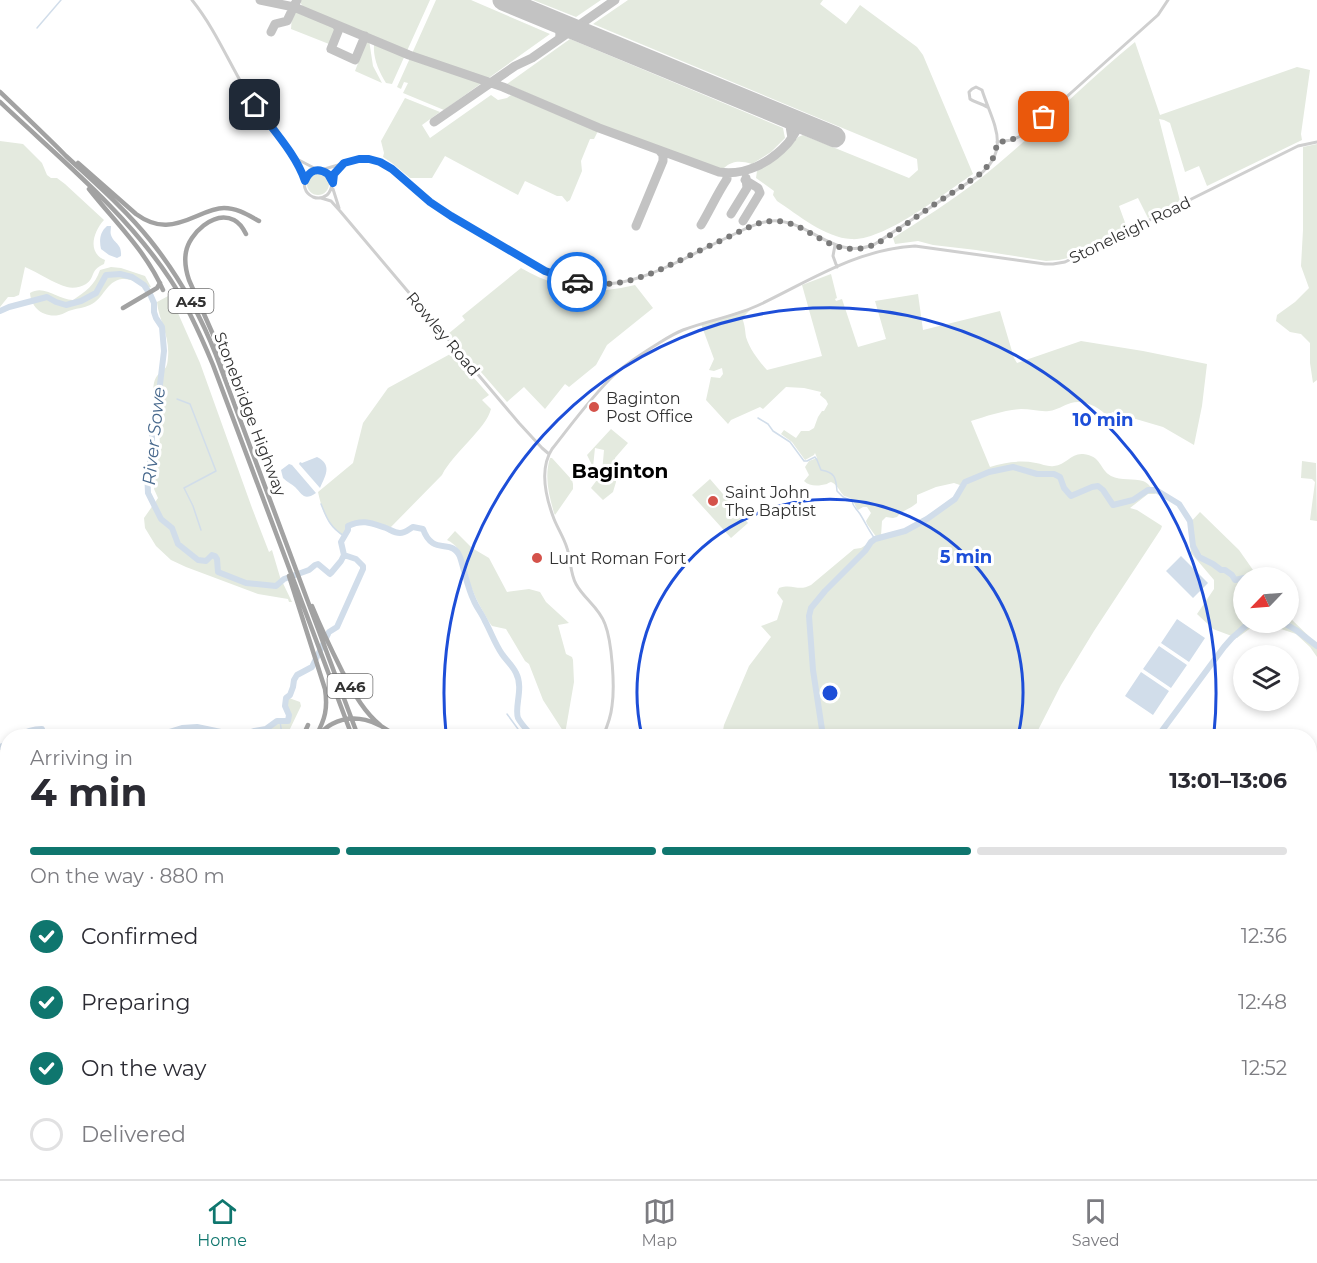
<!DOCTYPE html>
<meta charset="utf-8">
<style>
body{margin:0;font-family:Montserrat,sans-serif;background:#f7f7f7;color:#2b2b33;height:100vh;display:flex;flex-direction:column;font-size:22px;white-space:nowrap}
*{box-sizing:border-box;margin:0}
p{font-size:20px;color:#7c7c81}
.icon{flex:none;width:33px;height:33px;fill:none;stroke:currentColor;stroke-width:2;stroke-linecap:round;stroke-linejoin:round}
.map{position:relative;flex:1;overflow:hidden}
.details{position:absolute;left:0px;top:729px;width:1317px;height:450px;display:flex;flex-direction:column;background:#fff;border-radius:24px 24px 0 0;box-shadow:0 3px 9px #0003}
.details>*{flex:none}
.needle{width:39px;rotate:245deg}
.controls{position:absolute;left:1233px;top:567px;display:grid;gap:12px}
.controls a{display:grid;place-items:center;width:66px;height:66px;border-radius:50%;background:#fff;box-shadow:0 3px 9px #0003;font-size:30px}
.pin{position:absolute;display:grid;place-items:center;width:51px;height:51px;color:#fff;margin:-26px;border-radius:12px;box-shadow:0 3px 9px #0006}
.courier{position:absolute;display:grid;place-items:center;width:60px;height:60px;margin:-30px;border:4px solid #1a73e8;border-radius:50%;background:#fff;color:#222;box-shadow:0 2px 8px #0007}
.headline em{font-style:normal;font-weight:700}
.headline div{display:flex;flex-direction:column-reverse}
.headline{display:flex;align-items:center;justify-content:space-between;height:102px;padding:0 30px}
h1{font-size:39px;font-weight:700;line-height:45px}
.bar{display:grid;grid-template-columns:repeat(4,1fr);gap:9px 6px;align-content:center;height:72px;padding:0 30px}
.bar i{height:8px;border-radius:4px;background:#e1e1e2}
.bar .on{background:#0f766e}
.bar p{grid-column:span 4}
ol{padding:0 30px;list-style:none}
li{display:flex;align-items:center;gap:18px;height:66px}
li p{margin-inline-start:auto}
li .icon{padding:6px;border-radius:50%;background:#0f766e;color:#fff;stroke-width:4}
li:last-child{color:#7c7c81}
li i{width:33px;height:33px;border:3px solid #e1e1e2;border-radius:50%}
.tab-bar{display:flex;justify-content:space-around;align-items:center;height:84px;border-top:2px solid #e1e1e2;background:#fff;font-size:16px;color:#7c7c81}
.tab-bar a{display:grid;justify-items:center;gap:3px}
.tab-bar .on{color:#0f766e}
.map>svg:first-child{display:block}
.green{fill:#e4eadf;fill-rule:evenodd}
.water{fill:#d1ddea}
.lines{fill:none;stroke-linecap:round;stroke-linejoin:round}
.stream{stroke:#d1ddea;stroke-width:1.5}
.river{stroke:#d1ddea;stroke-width:6}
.taxiway{stroke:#c3c3c3;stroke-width:9}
.runway{stroke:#c3c3c3;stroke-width:21}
.tertiary{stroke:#cfcfcf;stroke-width:3}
.secondary{stroke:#bcbcbc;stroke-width:4}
.trunk{stroke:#a2a2a2;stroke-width:4.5}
.done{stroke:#7a7a7a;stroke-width:6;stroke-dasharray:0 10.8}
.route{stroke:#1a73e8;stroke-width:8}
.ring{fill:none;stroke:#1d4ed8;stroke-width:3}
.poi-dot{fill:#d4524a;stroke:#fff;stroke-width:2}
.labels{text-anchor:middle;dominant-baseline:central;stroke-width:6;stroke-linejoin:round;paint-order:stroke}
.shield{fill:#fff;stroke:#707070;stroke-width:1.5}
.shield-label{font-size:15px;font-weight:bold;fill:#323232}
.street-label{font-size:16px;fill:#323232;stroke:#fff}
.poi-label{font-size:16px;fill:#323232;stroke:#fff;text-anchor:start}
.water-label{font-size:18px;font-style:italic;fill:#48698d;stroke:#fff}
.quarter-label{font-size:20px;font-weight:bold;fill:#000;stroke:#fff}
.centre{fill:#1d4ed8;stroke:#fff;stroke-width:3}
.ring-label{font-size:18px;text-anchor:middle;font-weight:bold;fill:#1d4ed8;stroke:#fff;stroke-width:6;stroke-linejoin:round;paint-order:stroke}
</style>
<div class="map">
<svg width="1317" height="1179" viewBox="0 0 1317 1179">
<rect width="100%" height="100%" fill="#fff"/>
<path class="green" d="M 301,0 L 430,0 L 392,84 L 386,83 C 378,70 370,52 376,37 L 303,7 L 300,2 Z
M 436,0 L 471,0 L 550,34 L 444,110 L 403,93 L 408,83 L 404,82 L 401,89 L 397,87 Z
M 533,0 L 601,0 L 576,17 Z
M 628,0 L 823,0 L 820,4 L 846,24 L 860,5 L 917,47 L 923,55 L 973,174 C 946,192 883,242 851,239 C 826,238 798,215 777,201 L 773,195 L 774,191 L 756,178 L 757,171 L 786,151 L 798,137 L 803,135 L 909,178 L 918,170 L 917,159 L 593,24 Z
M 298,11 L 336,27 L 329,44 L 291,29 L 292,16 Z
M 570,39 L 783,128 L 785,138 L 771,152 L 752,164 C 741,161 733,160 724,168 L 717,168 L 600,125 L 507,84 Z
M 366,40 L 369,40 L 373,66 L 382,83 L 355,71 L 360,58 L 359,57 Z
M 1135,42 L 1160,115 L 1297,67 L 1310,70 L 1301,134 L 1302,140 L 1207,186 L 1199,166 L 1185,172 L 1170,123 L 1164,120 L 1159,119 L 1180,201 L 1148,218 L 1138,198 L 1119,206 L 1127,228 L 1068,258 L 1059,260 L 1046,261 L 976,250 L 933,245 L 918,241 L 895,244 L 893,238 C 921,220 950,202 977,181 C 1032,138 1081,86 1135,42 Z
M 491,95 L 498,100 L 507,98 L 511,95 L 598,131 L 594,139 L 590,139 L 581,161 L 582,171 L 570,200 L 567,202 L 562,196 L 557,196 L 525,181 L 518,195 L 445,156 L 432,178 L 410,178 L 392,163 L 383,157 L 384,153 L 381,141 L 405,98 L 440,112 L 422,125 L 430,138 Z
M 0,141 L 23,144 L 42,163 L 47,175 L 51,178 L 57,178 L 65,184 L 104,220 C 93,232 87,253 105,260 L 104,264 C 89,271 96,277 86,284 C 81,287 73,289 67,287 C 55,284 37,272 25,267 L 19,295 L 14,297 L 8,297 L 0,307 Z
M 1317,144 L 1317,380 L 1313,383 L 1310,363 L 1310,343 L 1301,334 L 1290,332 L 1276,321 L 1277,315 L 1295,302 L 1309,288 L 1301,266 L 1303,230 L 1303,147 Z
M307 184a11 11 0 1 1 22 0a11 11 0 1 1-22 0Z
M 111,267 L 121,268 L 145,276 L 151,287 L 148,288 C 141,284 131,278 122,279 C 106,281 104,299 90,305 C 84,308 78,308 72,310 C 67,311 64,314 59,315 C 44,318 31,308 30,293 C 44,284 57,299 73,300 C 85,292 95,285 100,270 Z
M 521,268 C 546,283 578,292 607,290 C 616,289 626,287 635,285 L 653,308 L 607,345 L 596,365 L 569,387 L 565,384 L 545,409 L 524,387 L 507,402 L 448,334 L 465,320 L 462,316 Z
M 831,274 L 837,298 L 835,299 L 836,301 L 842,299 L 858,347 L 886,339 L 875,301 L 918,294 L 923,330 L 1000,311 L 1014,358 L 1017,363 L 1081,341 L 1143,351 L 1207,364 L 1202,406 L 1194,445 L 1163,427 L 1112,412 L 1109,418 C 1101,408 1084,399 1071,403 C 1063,405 1058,410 1049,411 C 1040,412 1031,409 1021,409 C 1004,410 987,416 971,421 L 990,467 C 1005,462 1021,460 1036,463 C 1042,464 1048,467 1054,466 C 1066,465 1071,453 1083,454 C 1102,456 1099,469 1111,476 C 1121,481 1134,478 1143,481 C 1149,483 1152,489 1156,494 L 1148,494 L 1130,508 L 1137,510 L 1162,526 L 1161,529 L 1094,631 L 1061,685 L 1035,736 L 722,736 L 724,725 L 749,666 L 771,637 L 761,626 L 777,620 L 783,601 L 777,593 L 779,588 C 793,583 798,592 811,585 L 854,549 L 861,548 L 877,538 L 867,524 L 866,521 L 871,513 L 867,507 L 863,507 L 858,510 C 852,502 856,499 844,496 C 840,492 837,484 831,482 C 830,482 828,483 827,484 C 819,486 810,487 804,481 L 809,475 L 805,467 L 809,461 L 817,458 L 815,453 L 814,455 L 805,460 L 792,442 L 781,434 L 784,430 L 796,438 L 801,431 L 809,431 L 814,428 L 818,417 L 822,411 L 824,411 L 828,404 L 826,400 L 820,395 L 821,392 L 804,388 L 786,387 L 763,409 L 760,407 L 731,420 L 728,424 L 706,400 L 711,377 L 720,378 L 723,374 L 722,368 L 714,371 L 709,370 L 714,359 L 701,324 L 753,307 L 742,318 C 745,325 745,330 746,337 C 750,350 759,361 767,370 L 822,356 L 802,285 ZM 954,483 L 963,486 L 955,499 L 927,519 L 905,531 L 881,536 L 882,521 L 886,517 L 893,518 L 897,517 C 901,511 910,509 917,503 L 917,495 L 936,487 Z
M 170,295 L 200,363 L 252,508 L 269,552 L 272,550 L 280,577 L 292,602 L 289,602 L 288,599 L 258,594 L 186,567 L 171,560 L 156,546 L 145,528 L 144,518 L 158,498 L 154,489 L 160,445 L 159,430 L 164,401 L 163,400 L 160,403 L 154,404 C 153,396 152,382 157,376 C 164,367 167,372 168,357 C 170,336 159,321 157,302 Z
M 452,353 L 489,395 L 482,400 L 491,409 C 486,429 453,453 442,475 L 389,529 L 360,521 L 349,526 L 348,530 L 344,536 C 327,526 322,510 318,492 L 353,463 L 363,423 L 388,388 Z
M 611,429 L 628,443 L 615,458 L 616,482 L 613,492 L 603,500 L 591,488 L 602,473 L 604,450 L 595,448 L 593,467 L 587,455 Z
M 550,458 L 552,458 L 572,480 L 573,484 L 573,489 L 555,515 L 554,513 C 549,495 544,477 550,458 Z
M 1302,461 L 1316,463 L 1317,521 L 1310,520 L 1315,482 L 1312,479 L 1301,478 Z
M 710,479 L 748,523 L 731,538 L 692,495 Z
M 1200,512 L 1239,550 L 1258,577 L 1244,578 L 1244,622 L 1288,622 L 1289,617 L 1317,644 L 1317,657 L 1310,647 L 1296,634 L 1281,629 L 1264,626 L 1252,627 L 1237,638 L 1213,629 L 1197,614 L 1214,589 L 1214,580 L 1191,553 L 1188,525 Z
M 455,531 L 472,548 L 489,558 L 507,592 L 529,589 L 540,592 L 546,602 L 569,623 L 558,625 L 566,654 L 572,657 L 573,660 L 574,682 L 565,734 L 543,700 L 529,664 L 525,661 L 506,629 L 492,626 L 489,622 C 483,611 476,600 472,589 C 465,571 466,549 447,540 Z
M 289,698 L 300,702 L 301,706 L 289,731 L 281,736 L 241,736 L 259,731 L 266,731 L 270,729 L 272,725 L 276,723 L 288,723 C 295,714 286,710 287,699 Z
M 1310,911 L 1317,913 L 1317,972 L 1310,963 Z
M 1083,1172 L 1128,1172 L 1130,1174 L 1133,1172 L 1142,1172 L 1145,1179 L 1092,1179 Z"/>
<path class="water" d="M 107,226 L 111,226 C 111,229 110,232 111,235 C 114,244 122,243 121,256 L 117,258 L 109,255 L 101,249 C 99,240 100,232 107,226 Z
M 317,457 C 333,465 325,476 320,488 L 299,464 L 300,462 L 302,463 Z
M 289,464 L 292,465 L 316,493 C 304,501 303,495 295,487 C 292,484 287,482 283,478 L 281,470 Z
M 1181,556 L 1208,583 L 1193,598 L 1166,571 Z
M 1177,619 L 1205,638 L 1189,662 L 1161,643 Z
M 1159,646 L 1187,665 L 1171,688 L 1143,669 Z
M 1141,672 L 1169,691 L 1153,715 L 1125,696 Z"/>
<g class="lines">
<path class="stream" d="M 37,28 L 61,0
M 177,399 L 190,404 L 216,471 L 184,488 L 193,506 L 201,530
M 758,418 L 768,424 L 773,431 L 790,442 L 804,461 L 807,461 L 815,457 L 817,460 L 821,470 C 835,472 836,478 837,491 L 843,497 L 852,501 C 853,507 856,508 860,514 C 865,522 869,531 875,539
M 321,504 C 327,519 330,527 344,536
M 507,714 L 518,729 L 521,736
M 280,721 L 282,735 L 283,736"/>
<path class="river" d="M 0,311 L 9,307 L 47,297 L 56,302 L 66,305 L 81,301 L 96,293 L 106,275 L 120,274 L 132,277 L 144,285 L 150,294 L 154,303 L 154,312 L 156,318 L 162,327 L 164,351 L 158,401 L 152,433 L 152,444 L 150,463 L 147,470 L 148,493 L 161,519 L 172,528 L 178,544 L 198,560 L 206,561 L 212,555 L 215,556 L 217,559 L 218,572 L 246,583 L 276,586 L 284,579 L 309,570 L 315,565 L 318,564 L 330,574 L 331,573 L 341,561 L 344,555 L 341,542 L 348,530 L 348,526 C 363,519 371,523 386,528 C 391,530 394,533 400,533 C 405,533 409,529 413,527 L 423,529 C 433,557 452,537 460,557 C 465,572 467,587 474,601 C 477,608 482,614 485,621 C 491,632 495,644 502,654 C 506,660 513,666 516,673 C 524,688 514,707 518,718 C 521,724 528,731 532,736
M 1282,622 L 1296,630 L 1317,646
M 19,736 C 26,731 33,729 42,729 L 44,736
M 94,736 L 100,733 L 109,736
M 152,736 L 158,732 L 169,732 L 182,728 L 197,727 L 240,736 L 254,731 L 266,729 L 277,721 L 288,721 L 289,715 L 285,706 L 286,698 L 290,695 L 293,687 L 294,680 L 297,675 L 312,667 L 329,632 L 337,627 L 363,569 L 363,566 L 356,559 L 344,555
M 823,736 L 813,670 L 809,616 L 811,608 L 825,591 L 865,551 L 871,542 L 875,539 L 905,531 L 927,519 L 955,499 L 965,482 L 989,472 L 1013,467 L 1037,474 L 1054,474 L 1060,477 L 1064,488 L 1071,496 L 1092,487 L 1098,486 L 1103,490 L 1113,505 L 1133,500 L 1148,490 L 1156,490 L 1179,504 L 1190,521 L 1193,546 L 1199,557 L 1213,564 L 1221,570 L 1225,570 L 1232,575 L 1235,580 L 1244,578
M 1158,736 L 1224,647 L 1232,638 L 1250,622
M 0,747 L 8,744
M 1310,911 L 1317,913"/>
<path class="taxiway" d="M 260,0 L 294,7 L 409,55 L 503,87 L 599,128 L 719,172 C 745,176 770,163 788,143 C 792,138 795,132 799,127 L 807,126
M 551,20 C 558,25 562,31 559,39
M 336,25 L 339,29 L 331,49 L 355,60 L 365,36
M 271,32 L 275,24 L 287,21 L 297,0
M 567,34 L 575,32 L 584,33
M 780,115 L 790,126 L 792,138
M 434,122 L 515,66 L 532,58 L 615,0
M 731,214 L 747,188 L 746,178
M 743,221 L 760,193 L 758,188 L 745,180
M 701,225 C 710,210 717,194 727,179 L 727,175 L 724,173
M 636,226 L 663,161 L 663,155 L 659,150"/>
<path class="runway" d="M 503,0 L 835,137"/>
<path class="tertiary" d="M 192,0 C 218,32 233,73 256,107 C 273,132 295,153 305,181
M 997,142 L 1012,140 L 1025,134 L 1158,15 L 1168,0
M 295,158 L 316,169
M 321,170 L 359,159 L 370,159 L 380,162 L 391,169 L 430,202 L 545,271 C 600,295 633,283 684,259 C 705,248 726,238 747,228 C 757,224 767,220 778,221 C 814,224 835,261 875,244 L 978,176 C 1013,149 992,122 982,90 L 976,87 L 972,89 L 969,92 L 970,99 C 975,103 982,103 987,107
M 332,183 L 328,174 C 308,161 295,189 313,197 C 318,199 323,198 327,195 C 334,189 331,180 335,172 C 337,170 340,167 342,165
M 333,189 L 339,208
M 321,198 L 331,201 L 340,211 L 519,423 L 542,448 L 549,454
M 835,245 L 833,256 L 837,267
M 603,736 C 607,727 611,716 612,706 C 615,686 612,642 605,624 C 599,607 584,599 576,584 C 570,573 571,560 567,548 C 564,538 558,529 554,519 C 546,498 539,469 552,449 C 571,425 592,396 614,375 C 628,362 643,353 659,343 C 667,338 675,333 683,330 C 709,320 737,316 761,304 C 811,280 858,249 915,246 L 1045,264 L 1053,264 L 1065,262 L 1298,146 L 1317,142
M 0,828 L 8,832
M 322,1179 L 326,1172
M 897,1179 L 903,1172"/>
<path class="secondary" d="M 1310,824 L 1317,817
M 1310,901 L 1317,902
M 701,1179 L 707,1172"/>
<path class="trunk" d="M 0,92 C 22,113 44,134 66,156 C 95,183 125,209 150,240 C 178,275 200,314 216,355 L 358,736
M 0,102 C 59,158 125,211 170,279 C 188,306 201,336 213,365 L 352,736
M 78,163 L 136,214 C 158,230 174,226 197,216 C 206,212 215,208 224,208 C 237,208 248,215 259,221
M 89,189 C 115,222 146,251 163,290
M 123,308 L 157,288 L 160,283
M 225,374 L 215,339 L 189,280 C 186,271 184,262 186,252 C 189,234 214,210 234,220 C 240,223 243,228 246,234
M 289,576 L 325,689 C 328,709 325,719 316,736
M 312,606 C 321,628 331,649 342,671 C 353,691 362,710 380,725
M 303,736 L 308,725
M 317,736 C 322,732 326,727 332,724 C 354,712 378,721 395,736
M 0,766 L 8,766
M 0,773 L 8,773
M 1310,1110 L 1317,1113
M 1310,1118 L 1317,1121
M 465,1172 L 466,1179
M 471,1172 L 473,1179"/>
</g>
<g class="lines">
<path class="done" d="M 577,282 C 619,290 650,275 687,257 C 709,246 732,235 754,225 C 797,208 816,249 854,249 C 861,249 869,247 876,244 C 892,235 907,223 922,213 C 942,199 963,186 983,172 L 993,158 L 998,142 C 1018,141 1030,130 1044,117"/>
<path class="route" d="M 255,105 C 272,129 296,154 305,181 C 309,170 318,167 328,174 L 333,183 L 334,174 L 344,163 L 359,159 L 369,159 L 380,162 L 392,169 L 430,202 L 451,216 L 545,271 L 577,282"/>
</g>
<g class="ring">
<path d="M642 736A193 193 0 1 1 1018 736"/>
<path d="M446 733A386 386 0 1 1 1214 733"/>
</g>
<g class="poi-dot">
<circle cx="594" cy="407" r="6"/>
<circle cx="713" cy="501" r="6"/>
<circle cx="537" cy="558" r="6"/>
</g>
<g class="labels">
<g class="shield">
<rect x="168.5" y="289" width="45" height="24" rx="4.5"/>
<rect x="327.5" y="674" width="45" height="24" rx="4.5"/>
</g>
<g class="shield-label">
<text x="191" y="301">A45</text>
<text x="350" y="686">A46</text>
</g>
<g class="street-label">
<text transform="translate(1130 230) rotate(-26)">Stoneleigh Road</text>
<text transform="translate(443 334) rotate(50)">Rowley Road</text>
<text transform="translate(250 414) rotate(69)">Stonebridge Highway</text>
</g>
<g class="poi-label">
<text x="606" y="398">Baginton<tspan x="606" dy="18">Post Office</tspan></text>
<text x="725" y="492">Saint John<tspan x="725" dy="18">The Baptist</tspan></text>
<text x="549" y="558">Lunt Roman Fort</text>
</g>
<g class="water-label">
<text transform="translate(154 436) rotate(-84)">River Sowe</text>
</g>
<g class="quarter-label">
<text x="620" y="471">Baginton</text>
</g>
</g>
<circle cx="830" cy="693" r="9" class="centre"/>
<g class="ring-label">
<text x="1103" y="426">10 min</text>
<text x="966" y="563">5 min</text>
</g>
</svg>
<div class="controls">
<a><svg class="needle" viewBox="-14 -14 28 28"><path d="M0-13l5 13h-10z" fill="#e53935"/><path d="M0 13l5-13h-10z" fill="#7c7c81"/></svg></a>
<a><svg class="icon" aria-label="layers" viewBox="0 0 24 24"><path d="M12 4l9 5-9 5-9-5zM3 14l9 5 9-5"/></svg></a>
</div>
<div class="pin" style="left:1044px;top:117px;background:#ea580c"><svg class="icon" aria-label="bag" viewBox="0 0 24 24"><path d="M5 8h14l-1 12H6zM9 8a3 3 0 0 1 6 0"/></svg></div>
<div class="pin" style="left:255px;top:105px;background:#1f2937"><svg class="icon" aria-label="home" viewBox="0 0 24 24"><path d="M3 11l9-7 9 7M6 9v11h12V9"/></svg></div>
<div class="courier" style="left:577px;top:282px"><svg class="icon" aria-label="car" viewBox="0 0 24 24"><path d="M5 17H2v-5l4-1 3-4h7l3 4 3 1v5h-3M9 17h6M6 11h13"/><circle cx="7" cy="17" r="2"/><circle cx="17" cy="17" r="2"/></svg></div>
<section class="details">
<div class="headline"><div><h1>4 min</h1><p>Arriving in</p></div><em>13:01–13:06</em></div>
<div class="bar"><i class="on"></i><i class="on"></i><i class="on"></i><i></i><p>On the way · 880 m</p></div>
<ol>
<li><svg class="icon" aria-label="check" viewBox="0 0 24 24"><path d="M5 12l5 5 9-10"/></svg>Confirmed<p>12:36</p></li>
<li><svg class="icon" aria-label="check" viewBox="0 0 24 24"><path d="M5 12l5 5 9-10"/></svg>Preparing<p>12:48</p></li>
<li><svg class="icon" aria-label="check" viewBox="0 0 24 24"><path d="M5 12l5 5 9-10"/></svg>On the way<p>12:52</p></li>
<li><i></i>Delivered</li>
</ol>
</section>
</div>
<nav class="tab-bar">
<a class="on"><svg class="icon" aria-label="home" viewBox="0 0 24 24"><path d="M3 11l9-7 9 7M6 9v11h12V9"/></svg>Home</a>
<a><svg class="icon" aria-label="map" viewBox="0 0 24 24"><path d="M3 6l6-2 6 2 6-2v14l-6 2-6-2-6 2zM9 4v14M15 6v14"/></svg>Map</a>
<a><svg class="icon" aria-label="saved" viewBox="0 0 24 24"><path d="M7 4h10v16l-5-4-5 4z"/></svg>Saved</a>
</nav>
